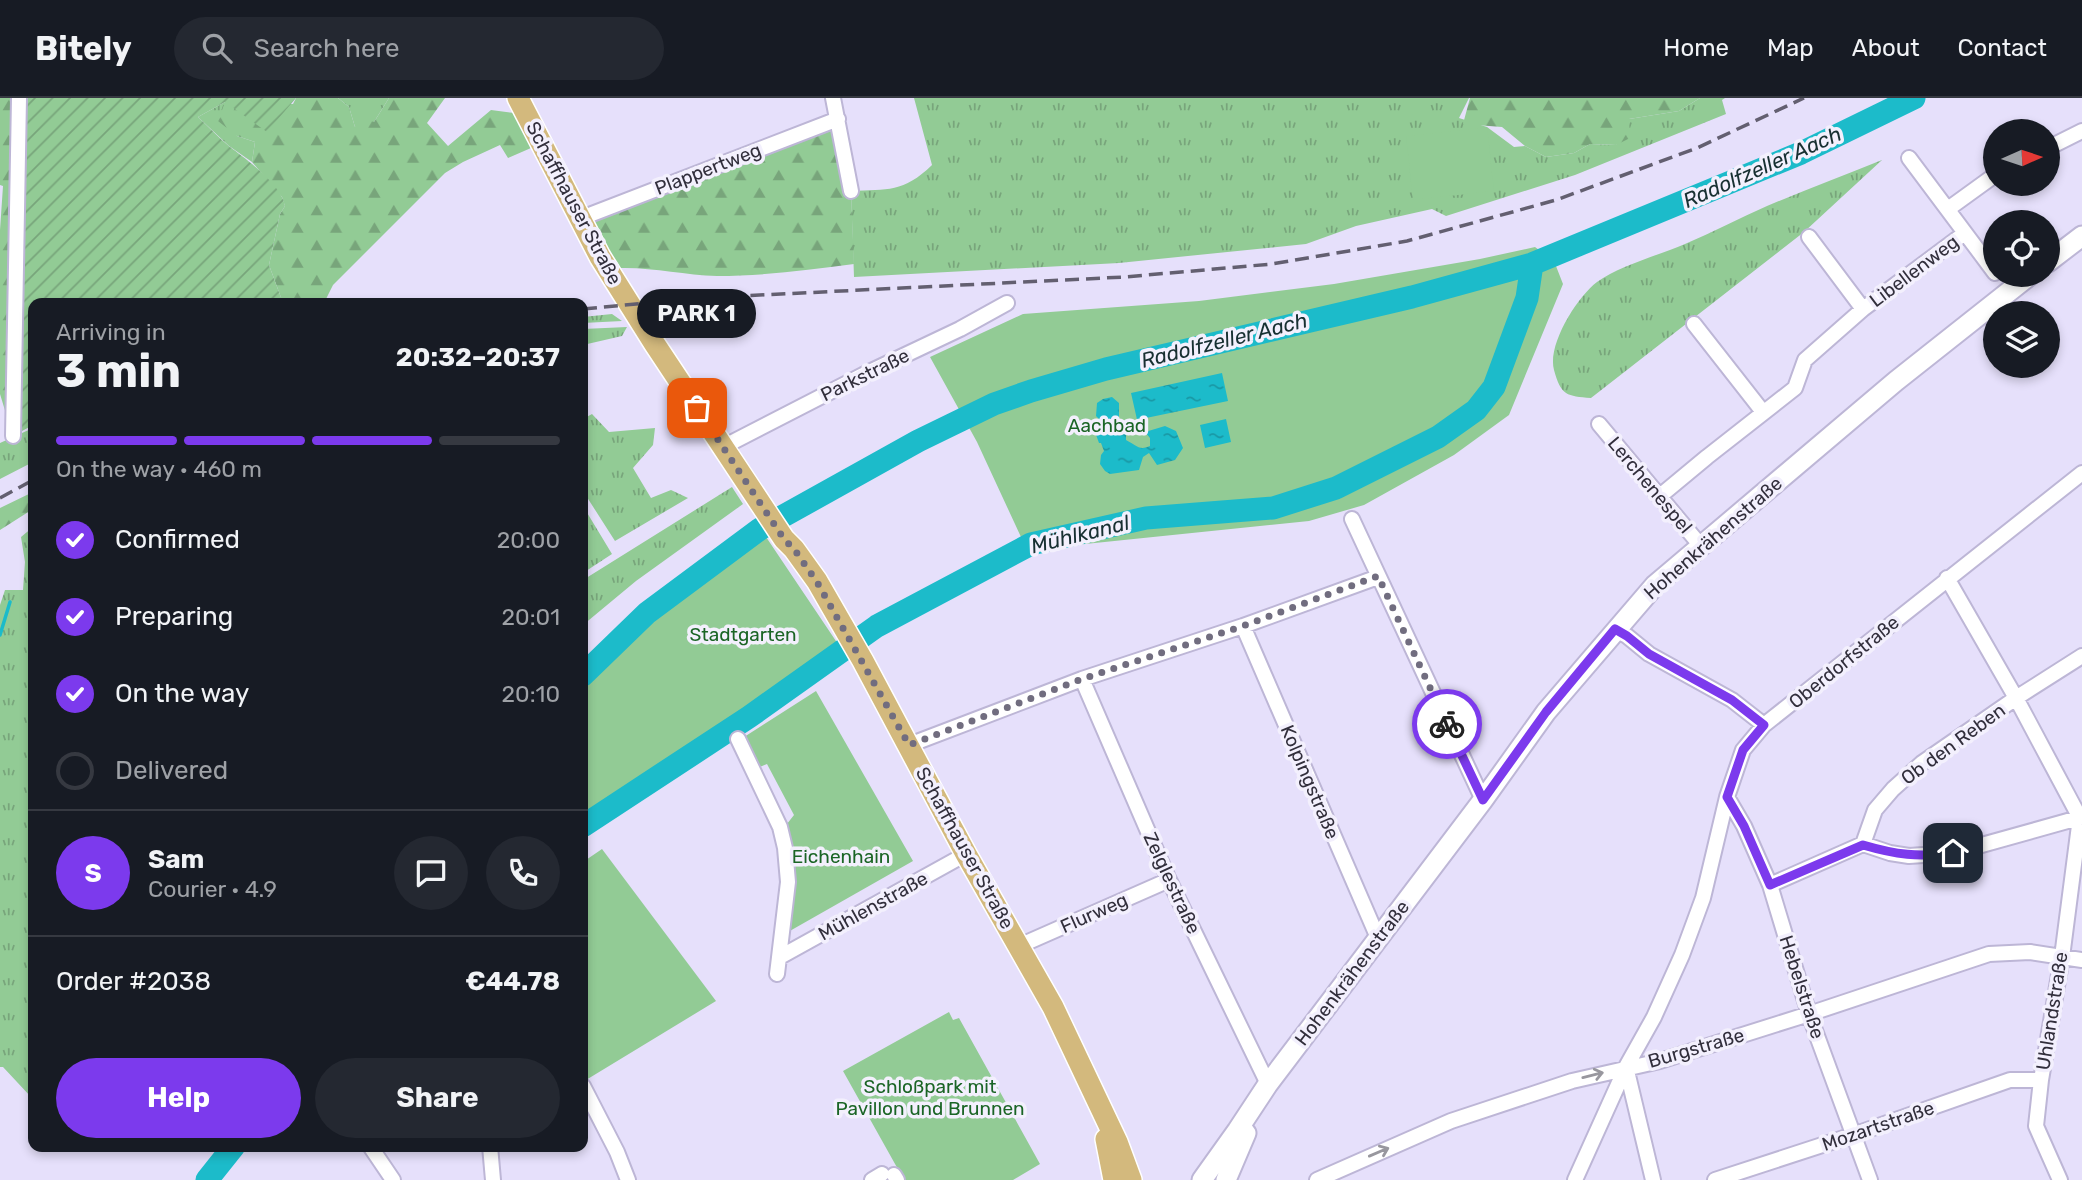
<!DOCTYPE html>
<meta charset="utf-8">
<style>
body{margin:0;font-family:Rubik,sans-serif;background:#242831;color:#f1f3f6;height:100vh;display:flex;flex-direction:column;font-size:26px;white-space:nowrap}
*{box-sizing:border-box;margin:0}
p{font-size:23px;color:#9ea1a6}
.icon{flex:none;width:38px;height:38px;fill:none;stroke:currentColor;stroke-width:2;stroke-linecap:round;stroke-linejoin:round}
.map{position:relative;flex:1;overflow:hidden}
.details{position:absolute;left:28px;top:200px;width:560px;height:854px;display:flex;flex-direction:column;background:#171b24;border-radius:14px;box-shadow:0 4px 10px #0003}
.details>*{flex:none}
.needle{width:46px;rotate:87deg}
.tools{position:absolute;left:1983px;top:21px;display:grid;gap:14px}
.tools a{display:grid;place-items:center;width:77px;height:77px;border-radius:50%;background:#171b24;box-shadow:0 4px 10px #0003;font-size:35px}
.pin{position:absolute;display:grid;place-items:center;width:60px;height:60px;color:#fff;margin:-30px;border-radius:14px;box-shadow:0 4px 10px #0006}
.courier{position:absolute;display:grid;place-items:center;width:70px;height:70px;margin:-35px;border:5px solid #7c3aed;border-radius:50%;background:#fff;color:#222;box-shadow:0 2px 9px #0007}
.bubble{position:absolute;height:49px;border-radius:24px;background:#171b24;box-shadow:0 4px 10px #0003;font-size:23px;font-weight:700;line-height:49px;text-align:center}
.overview em{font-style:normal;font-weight:700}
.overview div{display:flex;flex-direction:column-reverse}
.overview{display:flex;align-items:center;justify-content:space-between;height:119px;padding:0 28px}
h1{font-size:46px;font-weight:700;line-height:52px}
.bar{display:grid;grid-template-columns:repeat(4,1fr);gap:10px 7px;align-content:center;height:84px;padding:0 28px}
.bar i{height:9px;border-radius:5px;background:#363941}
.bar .selected{background:#7c3aed}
.bar p{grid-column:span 4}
.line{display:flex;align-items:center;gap:18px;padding:0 28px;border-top:2px solid #363941}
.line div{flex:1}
.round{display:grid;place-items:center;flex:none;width:74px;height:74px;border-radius:37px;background:#242831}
ol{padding:0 28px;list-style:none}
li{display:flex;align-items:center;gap:21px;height:77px}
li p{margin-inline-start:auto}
li .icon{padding:7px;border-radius:50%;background:#7c3aed;color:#fff;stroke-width:4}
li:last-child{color:#9ea1a6}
li i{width:38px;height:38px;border:4px solid #363941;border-radius:50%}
.action{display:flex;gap:14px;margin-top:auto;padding:14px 28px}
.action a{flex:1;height:80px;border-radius:42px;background:#7c3aed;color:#fff;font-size:28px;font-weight:700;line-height:80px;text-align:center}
.action a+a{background:#242831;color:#f1f3f6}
header{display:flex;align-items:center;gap:42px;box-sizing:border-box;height:98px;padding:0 35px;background:#171b24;border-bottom:2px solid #363941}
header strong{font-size:33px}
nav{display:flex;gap:38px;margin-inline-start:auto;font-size:24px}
.search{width:490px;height:63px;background:#242831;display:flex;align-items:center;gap:18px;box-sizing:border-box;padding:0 24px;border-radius:38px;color:#9ea1a6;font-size:26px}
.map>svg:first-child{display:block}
.grass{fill:url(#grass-tufts)}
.forest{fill:url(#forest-firs)}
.park{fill:#92cb95}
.garden{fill:url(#garden-furrows)}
.water{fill:url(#water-ripples)}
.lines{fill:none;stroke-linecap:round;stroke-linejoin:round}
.stream{stroke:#1cbbca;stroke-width:3.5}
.river{stroke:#1cbbca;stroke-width:23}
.street-casing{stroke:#bdb6d6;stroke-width:18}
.secondary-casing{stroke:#bdb6d6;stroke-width:23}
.primary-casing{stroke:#fff;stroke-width:24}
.street{stroke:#fff;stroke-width:14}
.secondary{stroke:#fff;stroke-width:19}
.primary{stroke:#d3b97d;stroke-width:21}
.rail{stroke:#635f70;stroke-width:3.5;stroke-dasharray:14 7;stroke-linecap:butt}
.oneway{stroke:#98979e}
.done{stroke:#716d7f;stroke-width:7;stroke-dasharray:0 12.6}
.route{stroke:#7c3aed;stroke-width:9}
.labels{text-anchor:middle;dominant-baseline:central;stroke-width:7;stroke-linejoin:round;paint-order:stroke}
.street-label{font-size:19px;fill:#322f3c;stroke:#f3f0fd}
.park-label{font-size:19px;fill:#1b6526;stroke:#f3f0fd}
.water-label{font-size:21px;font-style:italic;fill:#183032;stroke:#f3f0fd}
</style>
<header>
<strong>Bitely</strong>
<div class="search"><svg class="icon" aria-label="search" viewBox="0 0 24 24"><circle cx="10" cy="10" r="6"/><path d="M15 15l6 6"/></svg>Search here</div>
<nav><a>Home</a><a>Map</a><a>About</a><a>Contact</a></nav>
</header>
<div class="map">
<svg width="2082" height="1082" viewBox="0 0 2082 1082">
<defs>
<pattern id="grass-tufts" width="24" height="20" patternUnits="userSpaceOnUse" patternTransform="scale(1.75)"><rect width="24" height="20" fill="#92cb95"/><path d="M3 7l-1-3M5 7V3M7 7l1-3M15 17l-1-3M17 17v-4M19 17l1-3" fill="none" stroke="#78a57b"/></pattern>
<pattern id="forest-firs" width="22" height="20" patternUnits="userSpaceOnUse" patternTransform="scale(1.75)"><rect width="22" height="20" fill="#92cb95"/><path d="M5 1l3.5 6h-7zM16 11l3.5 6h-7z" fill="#78a57b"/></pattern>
<pattern id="garden-furrows" width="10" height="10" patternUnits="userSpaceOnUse" patternTransform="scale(1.75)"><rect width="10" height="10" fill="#92cb95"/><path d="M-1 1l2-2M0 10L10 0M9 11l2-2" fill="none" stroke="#78a57b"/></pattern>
<pattern id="water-ripples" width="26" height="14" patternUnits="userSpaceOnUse" patternTransform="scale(1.75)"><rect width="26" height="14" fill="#1cbbca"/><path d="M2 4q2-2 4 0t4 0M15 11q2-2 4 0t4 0" fill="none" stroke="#1998a5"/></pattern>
</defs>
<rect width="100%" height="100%" fill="#e6e0fb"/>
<path class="grass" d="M 338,0 L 389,0 L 374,24 L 355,29 L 349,9 Z
M 914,0 L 1469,0 L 1459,20 L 1487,29 L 1514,49 L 1525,48 L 1546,59 L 1574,55 L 1590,46 L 1616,47 L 1629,21 L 1679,13 L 1700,0 L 1725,0 L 1722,2 L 1726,16 L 1575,77 L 1446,118 L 1432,111 L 1356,128 L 1306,146 L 1119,165 L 854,179 L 851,93 C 888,91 903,95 932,67 Z
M 225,4 L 237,38 L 255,44 L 252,64 L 229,48 L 198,19 Z
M 1882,62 L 1804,134 L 1591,300 C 1567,298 1561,298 1554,272 C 1547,247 1577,199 1597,184 C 1619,168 1659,157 1685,146 C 1713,134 1740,120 1767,108 C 1805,92 1843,78 1882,62 Z
M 612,216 L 622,223 L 583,225 L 583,219 Z
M 627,229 L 622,238 L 583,247 L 583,231 Z
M 592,316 L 609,334 L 655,330 L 653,347 L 633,370 L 651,400 L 671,392 L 688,400 L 615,443 L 583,393 L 583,321 Z
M 33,330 L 33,364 L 0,381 L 0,345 Z
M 732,389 L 743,406 L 636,483 L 583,527 L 583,482 Z
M 583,408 L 612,456 L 583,475 Z
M 33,429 L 33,997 L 31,999 L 3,969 L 0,969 L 0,507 L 5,492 L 23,492 L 25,464 L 21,439 Z"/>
<path class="forest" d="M 0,0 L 50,0 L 7,319 L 0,296 L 0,132 L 3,88 L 0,87 Z
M 296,0 L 338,0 L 349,9 L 355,29 L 362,20 L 374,24 L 389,0 L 445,0 L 427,25 L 448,48 L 491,12 L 514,15 L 531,50 L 508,60 L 500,47 L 463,64 L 445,75 L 333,187 L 324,205 L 283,205 L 269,167 L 280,116 L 285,108 L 282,99 L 252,64 L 255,44 L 237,38 L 218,23 L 225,4 L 293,6 Z
M 1470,0 L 1700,0 L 1679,13 L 1629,21 L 1630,40 L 1616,47 L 1590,46 L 1574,55 L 1546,59 L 1525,48 L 1502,29 L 1463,26 Z
M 838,21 L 851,93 L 854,166 C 808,172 763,178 717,178 C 684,177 652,169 619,170 L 590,116 Z
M 33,394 L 33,411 L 0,432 L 0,410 Z"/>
<path class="park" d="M 1487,29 L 1494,93 L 1413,102 L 1406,38 Z
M 1535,149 L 1554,163 L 1563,186 L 1509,317 L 1454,357 L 1364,407 L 1309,423 L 1027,452 L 977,344 L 930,259 L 1023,216 L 1199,203 L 1334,186 L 1480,161 Z
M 762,433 L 844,555 L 583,727 L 583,593 L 649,518 Z
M 816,593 L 913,763 L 788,834 L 783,731 L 794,717 L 767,666 L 757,670 L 741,641 Z
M 602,751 L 716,903 L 586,982 L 583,977 L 583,764 Z
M 949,914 L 953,922 L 959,920 L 1040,1066 L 1013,1082 L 904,1082 L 843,973 Z"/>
<path class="garden" d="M 19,0 L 296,0 L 267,34 L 225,4 L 198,19 C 209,29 219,40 230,49 C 246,61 282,87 285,108 L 280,116 L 269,167 L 283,205 L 33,205 L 33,327 L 13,338 Z"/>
<path class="water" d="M 1222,275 L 1228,303 L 1146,320 L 1143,325 L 1138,326 L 1131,295 Z
M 1112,299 L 1119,305 L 1119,321 L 1113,324 L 1114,329 L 1119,328 L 1121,336 L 1126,335 L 1126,342 C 1136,347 1139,353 1150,348 L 1150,340 L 1145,334 L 1165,328 L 1176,333 L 1183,350 L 1175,362 L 1157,367 L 1149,355 L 1143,359 L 1139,372 L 1110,376 L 1105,373 L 1100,366 L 1101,357 L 1104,353 L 1101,345 L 1099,345 L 1095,334 L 1097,333 L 1095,325 L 1100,322 L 1096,318 L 1097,305 L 1103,301 Z
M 1226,321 L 1231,344 L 1205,350 L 1200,327 Z"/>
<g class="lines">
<path class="stream" d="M 0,537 L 10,504"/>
<path class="river" d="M 583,577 L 647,515 L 760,431 L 918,343 L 994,306 L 1031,293 L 1106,271 L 1412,199 L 1532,166 L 1801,55 L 1914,0
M 583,728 L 749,619 L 877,528 L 1031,446 L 1146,420 L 1273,410 L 1336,390 L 1438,339 L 1476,312 L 1494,289 L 1527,200 L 1532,166
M 207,1082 L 234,1048"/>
<defs>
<path id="street" d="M 833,0 L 851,93
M 2048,50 L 2082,33
M 1909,60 L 1995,175
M 1948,111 L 1995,77
M 579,121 L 838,21
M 1809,139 L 1863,211
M 1694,226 L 1763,314
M 1599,326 L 1701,448
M 13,338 L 19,0
M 723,349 L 863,277 L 960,231 L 1007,205
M 1660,398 L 1707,359 L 1795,290 L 1805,262 L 1863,211 L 1965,135
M 1352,421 L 1483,702
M 1947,480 L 2016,600 L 2080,720 L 2062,859 L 2041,982 L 2036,1028 L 2060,1082
M 1243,528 L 1378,840
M 1615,532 L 1627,538 L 1649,556 L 1732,602 L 1764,627
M 1082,581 L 1169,782 L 1268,986
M 738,641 L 780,729 L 785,750 L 788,784 L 777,876
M 909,647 L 1082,581 L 1243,528 L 1378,479
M 1727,699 L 1744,728 L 1770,787 L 1809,916 L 1870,1082
M 1863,746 L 1890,755 L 1909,758 L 1953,755 L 2082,719
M 1770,787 L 1863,746 L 1875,712 L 1893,691 L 1922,665 L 2016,600 L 2082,558
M 1019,848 L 1169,782
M 780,859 L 966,756
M 1626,969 L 1653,1082
M 583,988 L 617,1054 L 628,1082
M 370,1048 L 393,1082
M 490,1048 L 493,1082
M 894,1077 L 897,1082
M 872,1082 L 882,1076
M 1317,1082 L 1451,1023 L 1572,983 L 1660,963 L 1809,916 L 1989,856 L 2030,854 L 2082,862
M 1575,1082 L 1626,969 L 1654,919 L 1682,857 L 1703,800 L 1727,699 L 1743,652 L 1764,627 L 2082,375
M 1715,1082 L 1853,1037 L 2010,982 L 2041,982"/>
<path id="secondary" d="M 2048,164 L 2082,138
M 1202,1082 L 1237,1033 L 1268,986 L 1483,702 L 1546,614 L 1655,487 L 1896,283 L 2030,177
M 1226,1082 L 1246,1035"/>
<path id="primary" d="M 518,0 L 600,159 L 654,245 L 784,441 L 794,451 L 817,483 L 863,563 L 966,756 L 1053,909 L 1117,1044 L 1131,1082
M 1106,1041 L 1114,1082"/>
</defs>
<use href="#street" class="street-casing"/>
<use href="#secondary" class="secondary-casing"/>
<use href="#primary" class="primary-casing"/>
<use href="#street" class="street"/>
<use href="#secondary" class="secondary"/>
<use href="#primary" class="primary"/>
<path class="rail" d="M 583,211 L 700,200 L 1124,179 L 1272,166 L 1407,143 L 1556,102 L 1697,50 L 1804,0
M 0,400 L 33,382"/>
</g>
<defs><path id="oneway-shaft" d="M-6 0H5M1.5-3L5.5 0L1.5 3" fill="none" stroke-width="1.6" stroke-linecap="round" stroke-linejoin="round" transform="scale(1.75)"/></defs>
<g class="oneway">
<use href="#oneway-shaft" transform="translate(1593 977) rotate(-14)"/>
<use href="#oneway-shaft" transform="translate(1379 1054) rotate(-23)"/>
</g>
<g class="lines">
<path class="done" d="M 697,310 L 784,441 L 794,451 L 817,484 L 909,647 L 1082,581 L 1243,528 L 1378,478 L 1447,626"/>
<path class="route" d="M 1447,626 L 1483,702 L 1546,614 L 1615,531 L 1627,538 L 1649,556 L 1732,602 L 1764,627 L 1743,652 L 1727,699 L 1744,728 L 1770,787 L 1863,747 C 1897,757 1917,759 1953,755"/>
</g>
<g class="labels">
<g class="street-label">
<text transform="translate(708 71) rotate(-21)">Plappertweg</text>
<text transform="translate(574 105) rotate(62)">Schaffhauser Straße</text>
<text transform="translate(1914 173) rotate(-37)">Libellenweg</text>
<text transform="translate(865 277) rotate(-26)">Parkstraße</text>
<text transform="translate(1650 387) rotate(50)">Lerchenespel</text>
<text transform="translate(1713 440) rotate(-41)">Hohenkrähenstraße</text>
<text transform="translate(1844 564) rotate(-39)">Oberdorfstraße</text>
<text transform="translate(1953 646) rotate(-36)">Ob den Reben</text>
<text transform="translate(1310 684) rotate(67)">Kolpingstraße</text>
<text transform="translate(965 750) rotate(61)">Schaffhauser Straße</text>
<text transform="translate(1172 785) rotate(65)">Zelglestraße</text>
<text transform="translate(873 808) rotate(-29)">Mühlenstraße</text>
<text transform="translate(1094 815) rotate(-24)">Flurweg</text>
<text transform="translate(1352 875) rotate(-53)">Hohenkrähenstraße</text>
<text transform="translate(1802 889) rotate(72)">Hebelstraße</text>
<text transform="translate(2052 913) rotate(-81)">Uhlandstraße</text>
<text transform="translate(1696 950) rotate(-16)">Burgstraße</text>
<text transform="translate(1878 1028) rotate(-19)">Mozartstraße</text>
</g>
<g class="park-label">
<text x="1107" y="327">Aachbad</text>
<text x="743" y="536">Stadtgarten</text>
<text x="841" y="758">Eichenhain</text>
<text x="930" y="988">Schloßpark mit<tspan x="930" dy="22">Pavillon und Brunnen</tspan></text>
</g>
<g class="water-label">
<text transform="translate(1762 69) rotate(-24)">Radolfzeller Aach</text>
<text transform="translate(1224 242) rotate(-14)">Radolfzeller Aach</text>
<text transform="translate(1080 436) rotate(-14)">Mühlkanal</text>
</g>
</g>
</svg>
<div class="tools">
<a><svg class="needle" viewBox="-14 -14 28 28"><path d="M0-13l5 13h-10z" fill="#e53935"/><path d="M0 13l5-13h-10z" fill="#9ea1a6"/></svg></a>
<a><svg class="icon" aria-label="locate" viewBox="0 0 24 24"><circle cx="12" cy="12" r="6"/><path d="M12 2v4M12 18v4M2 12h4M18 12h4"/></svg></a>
<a><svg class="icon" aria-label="layers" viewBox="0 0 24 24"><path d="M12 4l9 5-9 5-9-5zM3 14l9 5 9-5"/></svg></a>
</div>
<div class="pin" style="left:697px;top:310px;background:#ea580c"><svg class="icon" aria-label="bag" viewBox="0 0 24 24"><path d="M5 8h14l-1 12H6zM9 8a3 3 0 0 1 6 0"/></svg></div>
<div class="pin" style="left:1953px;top:755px;background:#1f2937"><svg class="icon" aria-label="home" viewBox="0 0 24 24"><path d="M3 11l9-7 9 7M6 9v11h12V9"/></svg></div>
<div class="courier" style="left:1447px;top:626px"><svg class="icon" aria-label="bike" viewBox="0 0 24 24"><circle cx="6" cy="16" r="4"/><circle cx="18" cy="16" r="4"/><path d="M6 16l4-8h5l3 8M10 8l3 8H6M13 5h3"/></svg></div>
<div class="bubble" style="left:637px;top:191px;width:119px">PARK 1</div>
<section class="details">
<div class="overview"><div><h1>3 min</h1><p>Arriving in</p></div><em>20:32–20:37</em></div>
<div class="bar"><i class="selected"></i><i class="selected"></i><i class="selected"></i><i></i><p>On the way · 460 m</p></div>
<ol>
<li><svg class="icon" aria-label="check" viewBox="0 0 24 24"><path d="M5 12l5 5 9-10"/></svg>Confirmed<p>20:00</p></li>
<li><svg class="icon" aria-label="check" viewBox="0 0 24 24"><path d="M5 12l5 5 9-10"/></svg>Preparing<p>20:01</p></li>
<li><svg class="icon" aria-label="check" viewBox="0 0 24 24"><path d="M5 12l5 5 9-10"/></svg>On the way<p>20:10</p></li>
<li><i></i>Delivered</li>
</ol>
<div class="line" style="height:126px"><b class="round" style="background:#7c3aed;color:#fff">S</b><div><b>Sam</b><p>Courier · 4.9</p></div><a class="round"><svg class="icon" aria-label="chat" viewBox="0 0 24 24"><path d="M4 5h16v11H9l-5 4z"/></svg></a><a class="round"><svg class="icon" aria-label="phone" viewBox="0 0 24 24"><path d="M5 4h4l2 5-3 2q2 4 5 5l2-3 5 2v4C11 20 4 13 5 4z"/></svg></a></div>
<div class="line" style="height:91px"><div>Order #2038</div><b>€44.78</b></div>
<div class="action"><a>Help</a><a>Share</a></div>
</section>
</div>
